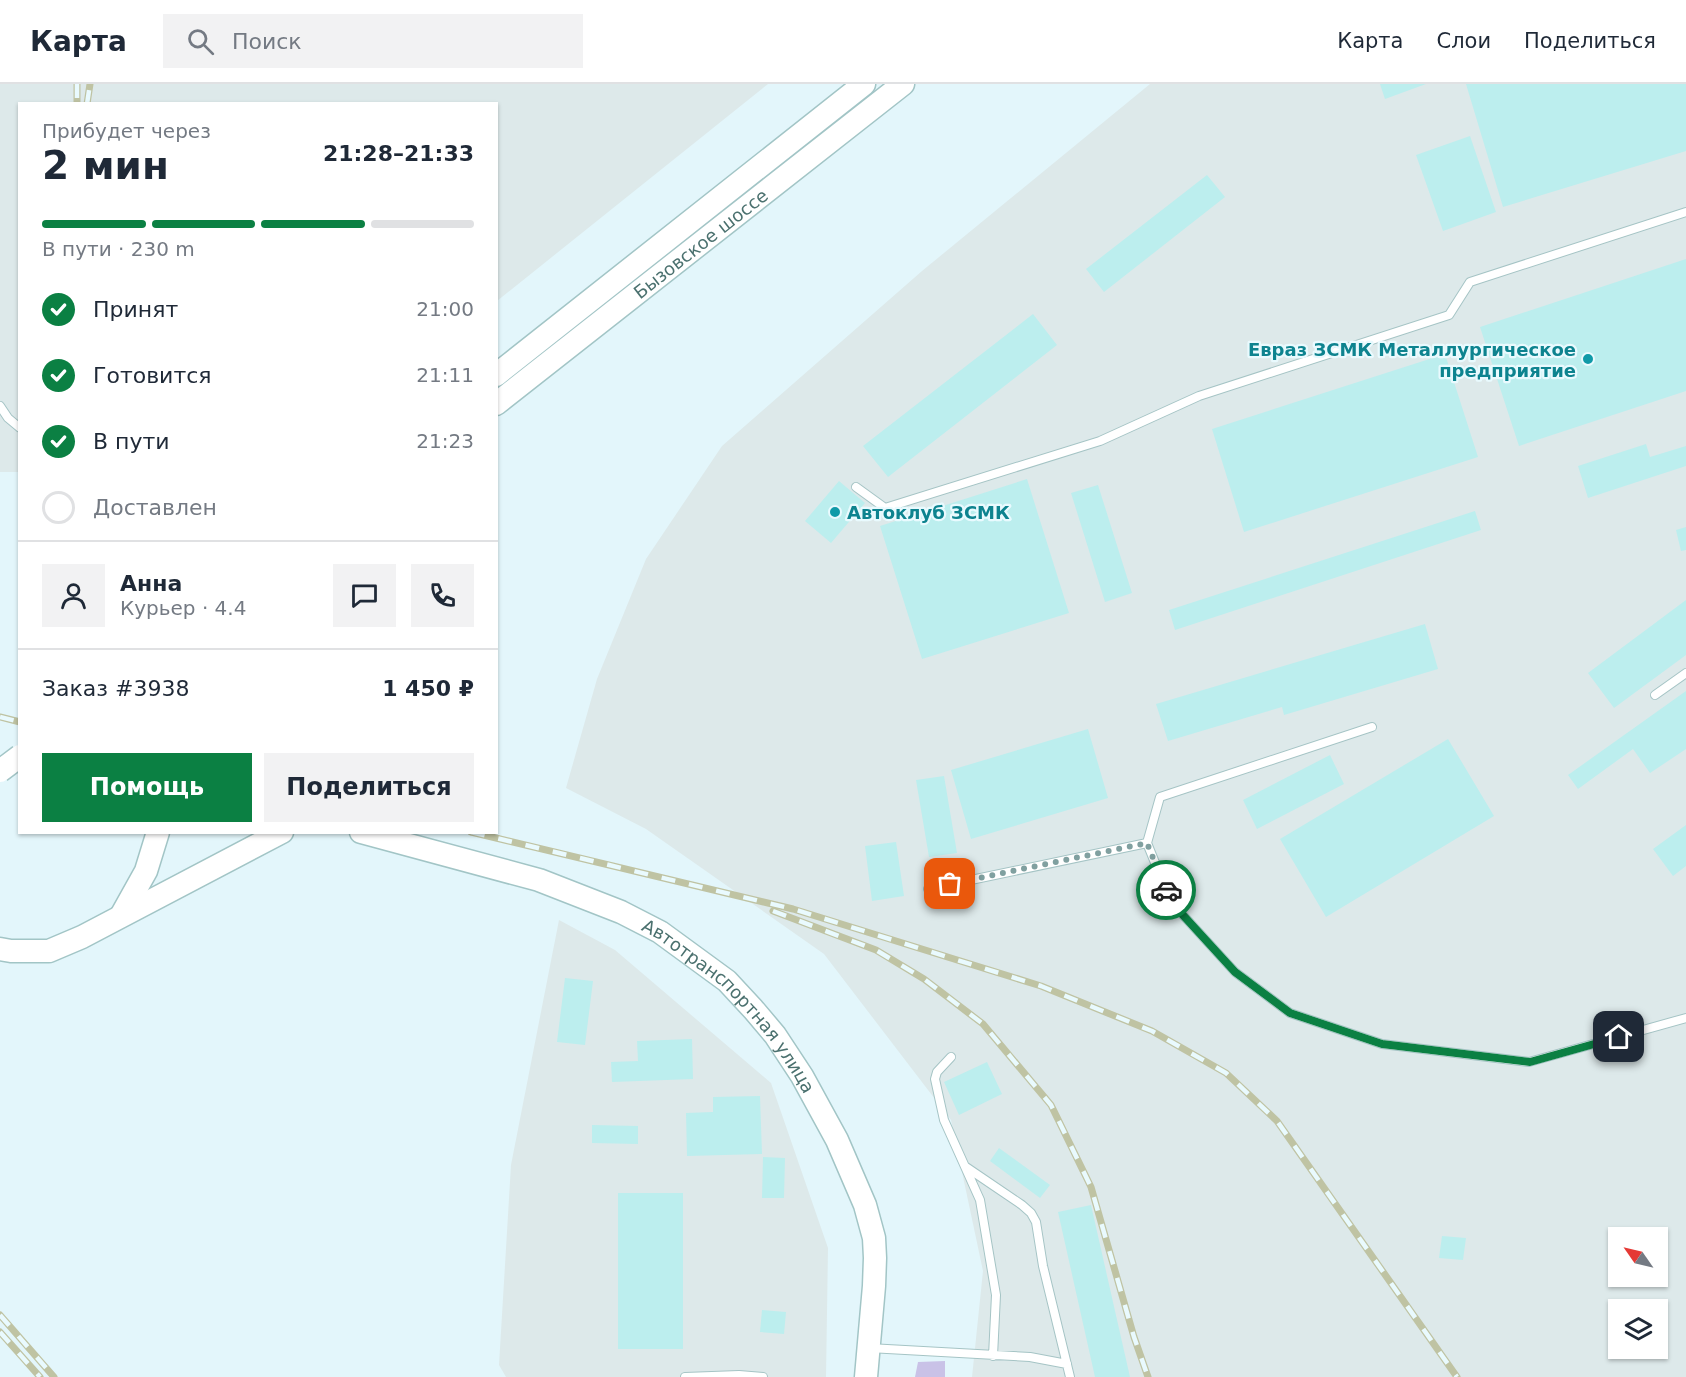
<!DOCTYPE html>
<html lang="ru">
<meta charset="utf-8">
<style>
body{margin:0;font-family:"DejaVu Sans",sans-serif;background:#f2f2f3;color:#1f2937;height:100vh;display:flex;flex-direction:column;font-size:22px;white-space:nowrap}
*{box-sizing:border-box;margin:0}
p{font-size:20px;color:#747a83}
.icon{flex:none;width:33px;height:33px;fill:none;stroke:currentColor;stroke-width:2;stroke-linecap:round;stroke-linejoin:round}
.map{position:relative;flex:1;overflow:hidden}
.sheet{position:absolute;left:18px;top:18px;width:480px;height:732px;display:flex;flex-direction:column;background:#fff;border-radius:0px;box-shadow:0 2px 4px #0004}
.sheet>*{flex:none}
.needle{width:39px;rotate:304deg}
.tools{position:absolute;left:1608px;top:1143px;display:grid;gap:12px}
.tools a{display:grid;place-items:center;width:60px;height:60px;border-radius:0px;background:#fff;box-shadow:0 2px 4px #0004;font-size:30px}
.pin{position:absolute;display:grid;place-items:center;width:51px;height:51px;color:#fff;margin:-26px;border-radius:12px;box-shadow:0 3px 9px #0006}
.courier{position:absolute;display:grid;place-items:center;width:60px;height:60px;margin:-30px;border:4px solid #0b8043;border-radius:50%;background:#fff;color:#222;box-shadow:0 2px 8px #0007}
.headline em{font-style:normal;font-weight:800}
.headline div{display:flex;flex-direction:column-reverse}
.headline{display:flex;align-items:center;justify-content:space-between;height:102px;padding:0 24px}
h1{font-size:39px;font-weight:800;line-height:45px}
.bar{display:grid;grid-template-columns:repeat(4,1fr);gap:9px 6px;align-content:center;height:72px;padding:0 24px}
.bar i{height:8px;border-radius:4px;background:#e0e1e3}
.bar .current{background:#0b8043}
.bar p{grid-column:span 4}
.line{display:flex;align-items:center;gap:15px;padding:0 24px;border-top:2px solid #e0e1e3}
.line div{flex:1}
.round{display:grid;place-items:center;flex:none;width:63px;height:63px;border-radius:0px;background:#f2f2f3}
ol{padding:0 24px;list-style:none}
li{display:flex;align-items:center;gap:18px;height:66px}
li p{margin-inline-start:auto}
li .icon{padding:6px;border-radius:50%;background:#0b8043;color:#fff;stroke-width:4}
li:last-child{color:#747a83}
li i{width:33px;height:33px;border:3px solid #e0e1e3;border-radius:50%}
.button{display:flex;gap:12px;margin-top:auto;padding:12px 24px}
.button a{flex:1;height:69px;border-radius:0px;background:#0b8043;color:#fff;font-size:24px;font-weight:800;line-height:69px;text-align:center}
.button a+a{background:#f2f2f3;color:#1f2937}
header{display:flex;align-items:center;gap:36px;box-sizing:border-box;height:84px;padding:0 30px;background:#fff;border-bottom:2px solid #e0e1e3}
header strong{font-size:28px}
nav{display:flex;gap:33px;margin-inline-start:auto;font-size:21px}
.search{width:420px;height:54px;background:#f2f2f3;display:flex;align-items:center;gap:15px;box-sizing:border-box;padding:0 21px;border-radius:0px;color:#747a83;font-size:22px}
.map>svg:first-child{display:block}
.industrial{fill:#dde9ea;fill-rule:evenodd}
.green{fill:#c9c2e7}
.building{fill:#bceeee}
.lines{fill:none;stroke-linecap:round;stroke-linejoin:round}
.lane-casing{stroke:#a5c4c5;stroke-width:10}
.secondary-casing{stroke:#a2c5c6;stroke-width:25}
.lane{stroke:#fff;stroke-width:8}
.secondary{stroke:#fff;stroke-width:22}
.rail-casing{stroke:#bfc3a3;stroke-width:7}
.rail{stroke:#e9fafe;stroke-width:4.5;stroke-dasharray:14;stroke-linecap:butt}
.secondary-bridge-casing{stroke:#a2c5c6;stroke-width:25;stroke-linecap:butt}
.secondary-bridge{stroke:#fff;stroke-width:22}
.done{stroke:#80a0a0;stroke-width:6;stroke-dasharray:0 10.8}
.route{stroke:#0b8043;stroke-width:8}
.culture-dot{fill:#0f9aa8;stroke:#e9fafe;stroke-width:2}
.labels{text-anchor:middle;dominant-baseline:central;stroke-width:4.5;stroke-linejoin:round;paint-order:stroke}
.street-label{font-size:18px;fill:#4b716f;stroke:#e9fafe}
.culture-label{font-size:18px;font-weight:bold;fill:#0d838f;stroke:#e9fafe;text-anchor:end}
</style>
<header>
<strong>Карта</strong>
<div class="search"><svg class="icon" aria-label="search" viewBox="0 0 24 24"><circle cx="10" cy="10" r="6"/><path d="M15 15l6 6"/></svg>Поиск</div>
<nav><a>Карта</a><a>Слои</a><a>Поделиться</a></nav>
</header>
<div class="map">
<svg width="1686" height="1293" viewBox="0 0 1686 1293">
<rect width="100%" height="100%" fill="#e3f6fb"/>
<path class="industrial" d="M 0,0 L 768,0 L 497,217 L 496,20 L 20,20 L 19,388 L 0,388 Z
M 1150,0 L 1686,0 L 1686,1293 L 972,1293 L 983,1187 L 951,1036 L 824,870 L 646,745 L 566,704 L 597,595 L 646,475 L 722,362 L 922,187 ZM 1618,1154 L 1658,1154 L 1658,1192 L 1618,1192 ZM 1618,1226 L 1658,1226 L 1658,1264 L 1618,1264 Z
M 559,836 L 615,866 L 771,999 L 828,1164 L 826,1293 L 506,1293 L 499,1281 L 511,1081 Z"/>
<path class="green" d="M 945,1277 L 945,1293 L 915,1293 L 918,1278 Z"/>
<path class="building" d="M 1380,0 L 1426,0 L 1385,15 Z
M 1466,0 L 1686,0 L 1686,67 L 1503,123 Z
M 1470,52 L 1496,128 L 1443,147 L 1416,71 Z
M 1207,91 L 1225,113 L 1104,208 L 1086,185 Z
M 1686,175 L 1686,307 L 1519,362 L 1480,243 Z
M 1033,230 L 1057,261 L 888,393 L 863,362 Z
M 1445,270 L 1478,373 L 1244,448 L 1212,345 Z
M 1646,360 L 1650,373 L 1686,362 L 1686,382 L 1588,414 L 1578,382 Z
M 1027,395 L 1069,529 L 922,575 L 880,442 Z
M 839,397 L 865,419 L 831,459 L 805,437 Z
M 1098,401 L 1132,509 L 1105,518 L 1071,409 Z
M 1475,427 L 1481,446 L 1175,546 L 1169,526 Z
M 1686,443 L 1686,466 L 1681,467 L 1676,446 Z
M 1686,516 L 1686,571 L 1614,624 L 1588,589 Z
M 1425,540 L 1438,585 L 1284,631 L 1282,623 L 1168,657 L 1156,620 Z
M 1686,607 L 1686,665 L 1650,689 L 1633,665 L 1578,705 L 1568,691 Z
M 1088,645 L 1108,714 L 971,755 L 951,686 Z
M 1448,655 L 1494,732 L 1326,833 L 1280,755 Z
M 1330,671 L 1344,700 L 1257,745 L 1243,716 Z
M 944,692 L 957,769 L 929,773 L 916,696 Z
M 1686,741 L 1686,782 L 1673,792 L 1653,765 Z
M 896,758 L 904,812 L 872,817 L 865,762 Z
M 565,894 L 593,897 L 585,961 L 557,958 Z
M 692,955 L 693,995 L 612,998 L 611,978 L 638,977 L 637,957 Z
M 987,978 L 1002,1010 L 959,1031 L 944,998 Z
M 760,1012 L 762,1070 L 687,1072 L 686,1029 L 713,1028 L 713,1013 Z
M 592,1041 L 638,1042 L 638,1060 L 592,1059 Z
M 999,1064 L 1050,1101 L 1040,1114 L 990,1077 Z
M 763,1073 L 785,1074 L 784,1114 L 762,1114 Z
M 618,1109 L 683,1109 L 683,1265 L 618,1265 Z
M 1091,1121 L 1130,1293 L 1095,1293 L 1058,1128 Z
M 1442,1152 L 1466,1154 L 1463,1176 L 1439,1174 Z
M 762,1226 L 786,1228 L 784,1250 L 760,1248 Z"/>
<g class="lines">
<defs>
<path id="lane" d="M 0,322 L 8,334 L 20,344
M 856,403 L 885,424 L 1100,357 L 1199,312 L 1449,231 L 1470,198 L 1686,128
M 1655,611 L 1686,589
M 1372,643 L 1160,713 L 1147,759 L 1171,818 L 1235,888 L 1290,929 L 1382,960 L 1529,978 L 1686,934
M 928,805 L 1147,759
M 951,973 L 937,988 L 935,995 L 944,1036 L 980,1116 L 996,1211 L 993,1272
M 966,1083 L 1022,1121 L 1031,1129 L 1036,1138 L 1043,1182 L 1070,1293
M 869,1264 L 1030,1273 L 1067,1280
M 685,1293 L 739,1291 L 763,1293"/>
<g id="secondary">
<path d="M 496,291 L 864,0"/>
<path id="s1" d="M 496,320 L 903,0"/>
<path id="s2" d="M 361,748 L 539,796 L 621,828 L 660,848 L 727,897 L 753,925 L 775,951 L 802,992 L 837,1056 L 865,1121 L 874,1154 L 875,1174 L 874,1202 L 866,1293"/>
<path d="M 122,830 L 146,787 L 158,748"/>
<path d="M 0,865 L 11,867 L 49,867 L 82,853 L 282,748"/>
</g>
</defs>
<use href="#lane" class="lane-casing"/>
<use href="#secondary" class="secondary-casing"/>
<use href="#lane" class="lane"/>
<use href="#secondary" class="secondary"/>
<defs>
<path id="rail" d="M 77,0 L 77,20
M 87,20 L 90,0
M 0,633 L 20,638
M 471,748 L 793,825 L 1041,902 L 1152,947 L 1226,989 L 1277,1037 L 1457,1293
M 773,827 L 876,866 L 924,895 L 983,940 L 1051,1021 L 1091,1103 L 1134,1253 L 1148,1293
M 0,1231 L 54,1293
M 0,1248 L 40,1293"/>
</defs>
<use href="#rail" class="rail-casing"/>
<use href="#rail" class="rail"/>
<defs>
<path id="secondary-bridge" d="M 0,687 L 20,672"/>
</defs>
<use href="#secondary-bridge" class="secondary-bridge-casing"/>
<use href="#secondary-bridge" class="secondary-bridge"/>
</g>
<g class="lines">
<path class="done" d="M 950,800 L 1147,759 L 1166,806"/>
<path class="route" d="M 1166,806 L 1171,818 L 1235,888 L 1290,929 L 1382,960 L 1530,978 L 1619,953"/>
</g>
<g class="culture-dot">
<circle cx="1588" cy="275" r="6"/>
<circle cx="835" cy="428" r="6"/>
</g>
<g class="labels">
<g class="street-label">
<text stroke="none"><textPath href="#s1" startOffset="260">Бызовское шоссе</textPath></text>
<text stroke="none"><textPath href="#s2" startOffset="418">Автотранспортная улица</textPath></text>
</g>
<g class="culture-label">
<text x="1576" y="265">Евраз ЗСМК Металлургическое<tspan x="1576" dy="21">предприятие</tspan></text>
<text x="847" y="428" text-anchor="start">Автоклуб ЗСМК</text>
</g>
</g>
</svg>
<div class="tools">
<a><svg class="needle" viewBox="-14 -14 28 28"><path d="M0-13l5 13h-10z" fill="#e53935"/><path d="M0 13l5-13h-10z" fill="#747a83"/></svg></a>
<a><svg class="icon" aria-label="layers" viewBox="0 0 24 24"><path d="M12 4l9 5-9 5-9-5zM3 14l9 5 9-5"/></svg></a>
</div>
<div class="pin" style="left:950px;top:800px;background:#ea580c"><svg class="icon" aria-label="bag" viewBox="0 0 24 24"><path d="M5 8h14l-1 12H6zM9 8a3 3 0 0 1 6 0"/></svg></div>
<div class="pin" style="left:1619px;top:953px;background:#1f2937"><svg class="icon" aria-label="home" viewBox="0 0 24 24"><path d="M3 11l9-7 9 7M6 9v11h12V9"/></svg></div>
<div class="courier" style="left:1166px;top:806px"><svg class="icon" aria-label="car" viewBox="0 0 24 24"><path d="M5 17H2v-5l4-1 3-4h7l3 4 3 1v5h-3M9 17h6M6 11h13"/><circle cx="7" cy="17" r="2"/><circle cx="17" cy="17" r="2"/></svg></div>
<section class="sheet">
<div class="headline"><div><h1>2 мин</h1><p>Прибудет через</p></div><em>21:28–21:33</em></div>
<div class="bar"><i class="current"></i><i class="current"></i><i class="current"></i><i></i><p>В пути · 230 m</p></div>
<ol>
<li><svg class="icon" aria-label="check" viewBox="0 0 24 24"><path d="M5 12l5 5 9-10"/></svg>Принят<p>21:00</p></li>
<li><svg class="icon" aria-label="check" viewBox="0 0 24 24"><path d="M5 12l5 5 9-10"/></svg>Готовится<p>21:11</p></li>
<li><svg class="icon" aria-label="check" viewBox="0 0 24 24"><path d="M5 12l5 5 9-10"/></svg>В пути<p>21:23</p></li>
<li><i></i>Доставлен</li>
</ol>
<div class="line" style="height:108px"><a class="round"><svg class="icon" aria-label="person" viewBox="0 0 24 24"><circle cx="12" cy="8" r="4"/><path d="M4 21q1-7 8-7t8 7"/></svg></a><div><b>Анна</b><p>Курьер · 4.4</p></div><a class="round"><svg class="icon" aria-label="chat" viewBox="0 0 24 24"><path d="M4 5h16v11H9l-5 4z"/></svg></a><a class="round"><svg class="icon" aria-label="phone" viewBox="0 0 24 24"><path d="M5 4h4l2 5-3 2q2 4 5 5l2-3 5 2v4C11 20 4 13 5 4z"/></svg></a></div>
<div class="line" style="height:78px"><div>Заказ #3938</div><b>1 450 ₽</b></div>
<div class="button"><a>Помощь</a><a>Поделиться</a></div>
</section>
</div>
